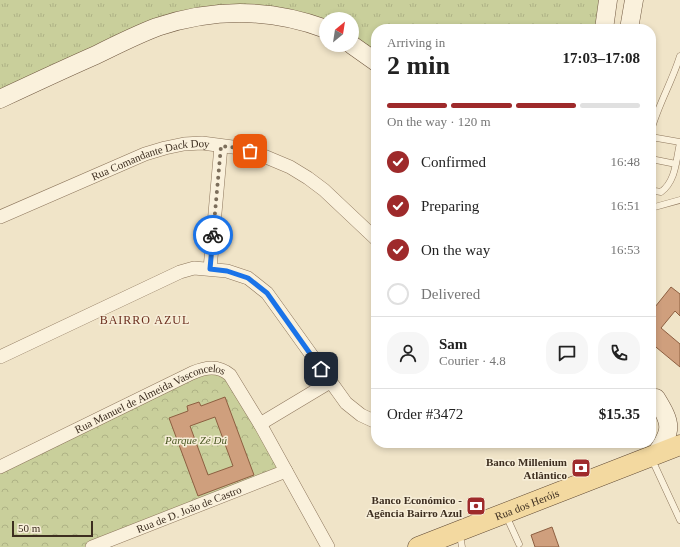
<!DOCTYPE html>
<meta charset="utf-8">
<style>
body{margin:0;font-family:"Times New Roman",serif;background:#f6f6f6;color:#222;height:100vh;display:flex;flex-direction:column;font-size:15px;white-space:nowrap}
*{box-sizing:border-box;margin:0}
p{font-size:13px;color:#767676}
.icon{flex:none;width:22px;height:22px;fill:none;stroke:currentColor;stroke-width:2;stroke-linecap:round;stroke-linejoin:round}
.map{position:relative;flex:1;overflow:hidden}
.side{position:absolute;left:371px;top:24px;width:285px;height:424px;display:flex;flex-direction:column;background:#fff;border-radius:16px;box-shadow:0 2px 6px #0003}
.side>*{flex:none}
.needle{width:26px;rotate:30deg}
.controls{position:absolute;left:319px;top:12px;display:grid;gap:8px}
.controls a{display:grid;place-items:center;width:40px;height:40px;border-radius:50%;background:#fff;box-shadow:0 2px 6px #0003;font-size:20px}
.scale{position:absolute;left:12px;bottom:10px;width:81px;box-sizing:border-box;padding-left:4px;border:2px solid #3d2e20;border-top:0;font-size:11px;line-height:14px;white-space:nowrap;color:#3d2e20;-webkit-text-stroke:3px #f7eed8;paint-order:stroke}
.pin{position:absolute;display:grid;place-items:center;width:34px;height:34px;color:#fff;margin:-17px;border-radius:8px;box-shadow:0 2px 6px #0006}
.courier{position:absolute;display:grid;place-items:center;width:40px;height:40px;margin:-20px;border:3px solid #1a73e8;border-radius:50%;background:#fff;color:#222;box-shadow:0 1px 5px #0007}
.headline em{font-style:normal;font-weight:800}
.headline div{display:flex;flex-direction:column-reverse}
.headline{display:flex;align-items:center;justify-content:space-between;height:68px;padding:0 16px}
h1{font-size:26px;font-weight:800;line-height:30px}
.bar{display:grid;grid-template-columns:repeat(4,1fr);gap:6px 4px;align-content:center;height:48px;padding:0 16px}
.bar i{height:5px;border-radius:3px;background:#e0e0e0}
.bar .active{background:#9e2a2b}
.bar p{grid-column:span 4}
.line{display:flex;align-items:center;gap:10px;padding:0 16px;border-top:1px solid #e0e0e0}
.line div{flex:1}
.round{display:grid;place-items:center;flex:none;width:42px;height:42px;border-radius:16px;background:#f6f6f6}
ol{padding:0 16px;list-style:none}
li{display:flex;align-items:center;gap:12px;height:44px}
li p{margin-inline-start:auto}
li .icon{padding:4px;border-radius:50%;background:#9e2a2b;color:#fff;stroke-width:4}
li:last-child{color:#767676}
li i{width:22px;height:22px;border:2px solid #e0e0e0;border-radius:50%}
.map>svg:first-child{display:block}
.grass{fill:url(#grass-tufts)}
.park{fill:url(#park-crowns)}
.building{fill:#cf9f7d;stroke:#8d5f41;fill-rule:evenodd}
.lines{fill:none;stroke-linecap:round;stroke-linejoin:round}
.lane-casing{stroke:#8d765c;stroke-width:7}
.street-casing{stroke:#8d765c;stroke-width:14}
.secondary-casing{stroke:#6f573f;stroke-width:19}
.primary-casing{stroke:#5b4430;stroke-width:21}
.lane{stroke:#faf1dc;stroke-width:6}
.street{stroke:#faf1dc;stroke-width:13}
.secondary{stroke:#faf1dc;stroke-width:18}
.primary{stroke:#f3d9a0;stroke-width:20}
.done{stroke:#7c6e5b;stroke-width:4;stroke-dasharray:0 7.2}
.route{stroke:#1a73e8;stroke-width:5}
.labels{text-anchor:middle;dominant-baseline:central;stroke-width:3;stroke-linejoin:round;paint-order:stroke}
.street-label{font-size:11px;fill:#3d2e20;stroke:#f7eed8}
.park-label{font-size:11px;font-style:italic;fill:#4d5a26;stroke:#f7eed8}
.poi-label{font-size:11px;font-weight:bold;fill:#3d2e20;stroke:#f7eed8;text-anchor:end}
.neighbourhood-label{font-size:12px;letter-spacing:1px;fill:#6b2e1e;stroke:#f7eed8}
</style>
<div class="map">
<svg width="680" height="547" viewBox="0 0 680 547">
<defs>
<pattern id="grass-tufts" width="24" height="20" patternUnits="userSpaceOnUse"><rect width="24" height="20" fill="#c9cf9b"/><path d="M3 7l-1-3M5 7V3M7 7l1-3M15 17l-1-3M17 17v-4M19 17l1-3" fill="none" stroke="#aeb285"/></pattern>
<pattern id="park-crowns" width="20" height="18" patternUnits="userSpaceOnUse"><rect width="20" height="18" fill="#c9cf9b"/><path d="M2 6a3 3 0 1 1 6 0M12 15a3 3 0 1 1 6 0" fill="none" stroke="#aeb285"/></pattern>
</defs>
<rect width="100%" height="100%" fill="#f0e4c8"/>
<path class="grass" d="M 0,0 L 608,0 L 604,29 L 376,29 L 376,63 L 352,45 L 352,19 L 326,19 L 326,29 L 198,16 L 0,99 Z"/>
<path class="park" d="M 218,368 L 286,471 L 91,547 L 0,547 L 0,467 L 192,373 Z"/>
<path class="building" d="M 671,287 L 680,294 L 680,316 L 675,311 L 661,328 L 680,344 L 680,367 L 651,343 L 651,312 Z
M 225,397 L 254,475 L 198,496 L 169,418 L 188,411 L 187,406 L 199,402 L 201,406 ZM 215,417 L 233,466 L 208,475 L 190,426 Z
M 552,527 L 559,547 L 535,547 L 531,535 Z"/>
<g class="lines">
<defs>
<path id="lane" d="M 651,131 C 658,105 672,82 680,56
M 651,137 L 680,142
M 651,159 L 676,164
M 651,189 L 655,191 L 661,192 C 676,181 676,160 680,143
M 651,208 L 680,200
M 655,466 L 680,520
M 509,522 L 519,544
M 461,541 L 462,547"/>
<g id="street">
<path id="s1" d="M 0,217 L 145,154 L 165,148 L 184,144 L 202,143 L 240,148 L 259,154 L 290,167 L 308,178 L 324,190 L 376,239"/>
<path d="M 210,269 L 221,146"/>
<path d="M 0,357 L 180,272 L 194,268 L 227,271 L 248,278 L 267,293 L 346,403 L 361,415 L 376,422"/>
<path d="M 260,424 L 330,382"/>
<path id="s2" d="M 0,467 L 192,373 C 206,367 218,365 230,375 L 260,424 L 328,547"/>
<path id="s3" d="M 92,547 L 286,471"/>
</g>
<path id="secondary" d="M 604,29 L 608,0
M 629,29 L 634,0
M 352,45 L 376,62
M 0,99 C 32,84 64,69 96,55 C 116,45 136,35 157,27 C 214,8 270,8 326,29
M 655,455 C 673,430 672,424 656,398"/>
<g id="primary">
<path id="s4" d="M 418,547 L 680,445"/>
</g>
</defs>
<use href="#lane" class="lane-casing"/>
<use href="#street" class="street-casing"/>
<use href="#secondary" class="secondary-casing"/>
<use href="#primary" class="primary-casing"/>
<use href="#lane" class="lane"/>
<use href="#street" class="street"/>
<use href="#secondary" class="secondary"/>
<use href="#primary" class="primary"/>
</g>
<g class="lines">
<path class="done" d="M 213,235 L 221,146 L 240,148 L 250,151"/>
<path class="route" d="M 213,235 L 210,269 L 227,271 L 248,278 L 267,293 L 321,369"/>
</g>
<defs>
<symbol id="bank-square" viewBox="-11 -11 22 22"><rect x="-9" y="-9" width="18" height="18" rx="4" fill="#9e2a2b" stroke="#f7eed8"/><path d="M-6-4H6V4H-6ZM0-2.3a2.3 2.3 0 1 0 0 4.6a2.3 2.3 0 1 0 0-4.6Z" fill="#fff"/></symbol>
</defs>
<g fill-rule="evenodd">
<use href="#bank-square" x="570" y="457" width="22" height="22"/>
<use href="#bank-square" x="465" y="495" width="22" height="22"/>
</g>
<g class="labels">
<g class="street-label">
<text stroke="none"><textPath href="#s1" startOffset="162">Rua Comandante Dack Doy</textPath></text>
<text stroke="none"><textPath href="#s2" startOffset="166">Rua Manuel de Almeida Vasconcelos</textPath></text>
<text stroke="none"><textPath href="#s4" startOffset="117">Rua dos Heróis</textPath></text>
<text stroke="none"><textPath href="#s3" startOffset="104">Rua de D. João de Castro</textPath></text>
</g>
<g class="park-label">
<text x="196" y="440">Parque Zé Dú</text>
</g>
<g class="poi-label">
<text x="567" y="462">Banco Millenium<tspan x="567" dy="13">Atlântico</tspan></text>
<text x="462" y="500">Banco Económico -<tspan x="462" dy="13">Agência Bairro Azul</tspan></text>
</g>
<g class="neighbourhood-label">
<text x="145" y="320">BAIRRO AZUL</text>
</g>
</g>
</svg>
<div class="controls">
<a><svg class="needle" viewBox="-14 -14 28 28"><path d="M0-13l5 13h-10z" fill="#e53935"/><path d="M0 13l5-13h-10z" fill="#767676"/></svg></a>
</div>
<div class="scale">50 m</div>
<div class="pin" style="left:250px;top:151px;background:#ea580c"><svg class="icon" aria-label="bag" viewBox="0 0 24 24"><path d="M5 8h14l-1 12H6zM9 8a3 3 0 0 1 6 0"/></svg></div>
<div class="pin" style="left:321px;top:369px;background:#1f2937"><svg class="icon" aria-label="home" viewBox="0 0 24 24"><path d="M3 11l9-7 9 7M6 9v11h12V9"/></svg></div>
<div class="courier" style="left:213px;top:235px"><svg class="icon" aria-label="bike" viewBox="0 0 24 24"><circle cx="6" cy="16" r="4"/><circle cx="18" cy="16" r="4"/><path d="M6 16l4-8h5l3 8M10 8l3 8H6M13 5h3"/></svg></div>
<section class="side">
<div class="headline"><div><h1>2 min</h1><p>Arriving in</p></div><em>17:03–17:08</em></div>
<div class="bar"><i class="active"></i><i class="active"></i><i class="active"></i><i></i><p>On the way · 120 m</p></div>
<ol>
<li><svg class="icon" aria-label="check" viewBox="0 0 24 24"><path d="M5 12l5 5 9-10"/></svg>Confirmed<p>16:48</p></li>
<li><svg class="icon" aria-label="check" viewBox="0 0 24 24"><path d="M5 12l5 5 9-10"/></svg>Preparing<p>16:51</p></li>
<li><svg class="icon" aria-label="check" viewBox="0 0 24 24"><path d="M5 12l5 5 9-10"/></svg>On the way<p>16:53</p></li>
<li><i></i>Delivered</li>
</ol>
<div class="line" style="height:72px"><a class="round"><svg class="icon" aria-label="person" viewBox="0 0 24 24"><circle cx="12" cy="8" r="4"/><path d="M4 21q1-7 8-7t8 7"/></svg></a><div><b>Sam</b><p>Courier · 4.8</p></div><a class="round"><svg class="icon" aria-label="chat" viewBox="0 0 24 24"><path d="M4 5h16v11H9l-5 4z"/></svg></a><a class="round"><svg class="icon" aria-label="phone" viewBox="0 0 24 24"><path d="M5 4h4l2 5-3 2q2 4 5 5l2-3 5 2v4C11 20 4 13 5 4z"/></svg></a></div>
<div class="line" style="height:52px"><div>Order #3472</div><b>$15.35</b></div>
</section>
</div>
